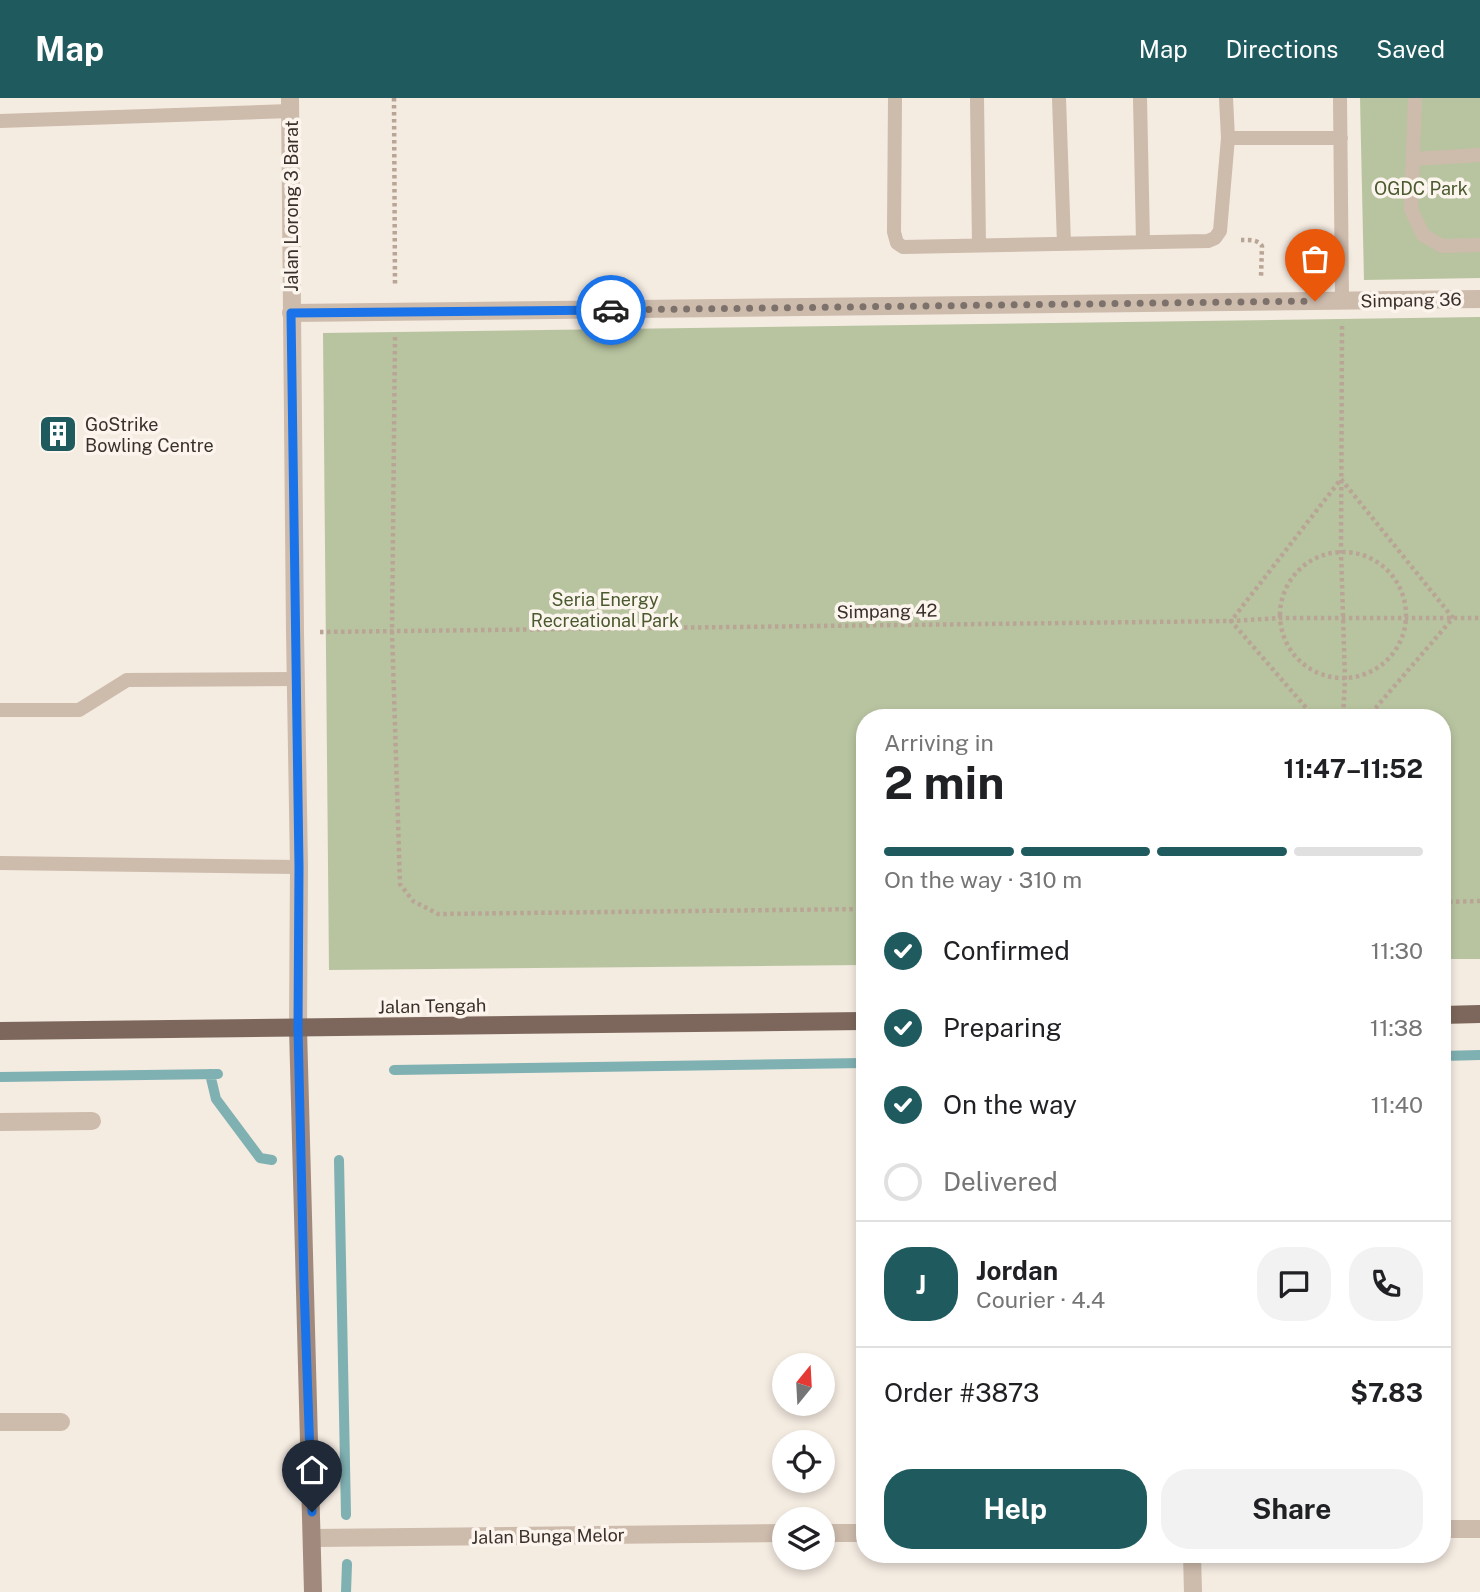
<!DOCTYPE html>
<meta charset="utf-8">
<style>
body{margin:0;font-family:"Public Sans",sans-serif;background:#f2f2f2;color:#202124;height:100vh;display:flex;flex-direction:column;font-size:26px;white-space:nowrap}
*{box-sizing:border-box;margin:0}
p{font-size:23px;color:#757577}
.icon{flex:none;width:38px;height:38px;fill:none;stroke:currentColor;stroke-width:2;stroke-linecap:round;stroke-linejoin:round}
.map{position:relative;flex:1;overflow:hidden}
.drawer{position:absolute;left:856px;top:611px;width:595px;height:854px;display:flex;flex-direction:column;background:#fff;border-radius:28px;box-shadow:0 4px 10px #0003}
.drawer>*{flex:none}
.needle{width:46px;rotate:18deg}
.tools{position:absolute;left:772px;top:1255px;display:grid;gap:14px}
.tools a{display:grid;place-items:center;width:63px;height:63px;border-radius:50%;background:#fff;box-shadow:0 4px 10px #0003;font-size:35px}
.pin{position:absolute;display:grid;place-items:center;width:60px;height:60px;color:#fff;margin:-72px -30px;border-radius:50% 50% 50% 0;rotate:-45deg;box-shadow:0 0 7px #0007}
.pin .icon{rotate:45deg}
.courier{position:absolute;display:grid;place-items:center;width:70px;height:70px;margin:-35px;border:5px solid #1a73e8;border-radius:50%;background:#fff;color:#222;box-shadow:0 2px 9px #0007}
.overview em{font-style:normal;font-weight:700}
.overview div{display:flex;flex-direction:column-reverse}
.overview{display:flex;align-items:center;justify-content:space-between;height:119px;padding:0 28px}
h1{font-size:46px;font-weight:700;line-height:52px}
.bar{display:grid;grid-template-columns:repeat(4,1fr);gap:10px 7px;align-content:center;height:84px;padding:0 28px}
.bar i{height:9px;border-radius:5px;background:#e0e0e0}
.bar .on{background:#1f5a5e}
.bar p{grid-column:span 4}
.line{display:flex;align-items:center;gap:18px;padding:0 28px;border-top:2px solid #e0e0e0}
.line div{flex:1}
.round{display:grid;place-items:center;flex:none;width:74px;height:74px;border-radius:28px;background:#f2f2f2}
ol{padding:0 28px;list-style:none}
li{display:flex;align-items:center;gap:21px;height:77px}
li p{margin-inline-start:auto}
li .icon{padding:7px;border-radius:50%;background:#1f5a5e;color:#fff;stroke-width:4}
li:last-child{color:#757577}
li i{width:38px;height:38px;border:4px solid #e0e0e0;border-radius:50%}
.cta{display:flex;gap:14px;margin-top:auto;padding:14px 28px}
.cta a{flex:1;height:80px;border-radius:28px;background:#1f5a5e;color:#fff;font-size:28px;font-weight:700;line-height:80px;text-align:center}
.cta a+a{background:#f2f2f2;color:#202124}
header{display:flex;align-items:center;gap:42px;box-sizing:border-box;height:98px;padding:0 35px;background:#1f5a5e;color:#fff}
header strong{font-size:33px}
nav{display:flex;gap:38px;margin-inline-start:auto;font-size:24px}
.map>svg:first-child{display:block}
.green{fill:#b8c4a0}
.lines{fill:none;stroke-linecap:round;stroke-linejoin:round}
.stream{stroke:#7fb0b2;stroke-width:10}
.path{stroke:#b9a596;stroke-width:4.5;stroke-dasharray:3.5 3.5;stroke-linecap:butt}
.service{stroke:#cdbbac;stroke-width:14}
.minor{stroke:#cdbbac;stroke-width:18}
.tertiary{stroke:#cdbbac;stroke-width:18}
.secondary{stroke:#a18a7d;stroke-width:18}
.primary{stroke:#7d675c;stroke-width:18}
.done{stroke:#7c716b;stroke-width:7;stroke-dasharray:0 12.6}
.route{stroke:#1a73e8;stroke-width:9}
.labels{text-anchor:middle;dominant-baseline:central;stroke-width:7;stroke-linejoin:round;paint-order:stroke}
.park-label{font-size:18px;fill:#4a5a2e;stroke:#fbf5ee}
.street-label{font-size:18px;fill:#3b302b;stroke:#fbf5ee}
.poi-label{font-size:18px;fill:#3b302b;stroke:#fbf5ee;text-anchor:start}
</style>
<header>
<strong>Map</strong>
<nav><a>Map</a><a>Directions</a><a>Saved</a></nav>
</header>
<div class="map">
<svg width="1480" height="1494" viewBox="0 0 1480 1494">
<rect width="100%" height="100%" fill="#f4ebe1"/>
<path class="green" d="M 1360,0 L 1480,0 L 1480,180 L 1364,182 Z
M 1480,219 L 1480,861 L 1442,861 L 1442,620 L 864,620 L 864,867 L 329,872 L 323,235 Z"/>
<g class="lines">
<path class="stream" d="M 1442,958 L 1480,957
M 394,972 L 864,965
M 210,976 L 216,1001 L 260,1060 L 272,1062
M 0,979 L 218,976
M 339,1062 L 346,1417
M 346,1494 L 347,1466"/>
<path class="path" d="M 394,0 L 395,188
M 1241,142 C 1248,142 1258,141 1262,148 L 1261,179
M 1342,228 L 1341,454 L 1345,581 L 1343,620
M 395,239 L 392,533 L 400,786 L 413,803 L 438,816 L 864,811
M1280 517a63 63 0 1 1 126 0a63 63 0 1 1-126 0Z
M 320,534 L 1231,523 L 1280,520 L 1480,520
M 1315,620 L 1231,523 L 1341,381 L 1453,520 L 1367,620
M 1442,804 L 1480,803"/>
<path class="service" d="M 895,0 L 894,134 L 897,145 L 903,149 L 1208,143 L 1215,140 L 1220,133 L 1228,40 L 1226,0
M 977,0 L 979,147
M 1059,0 L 1064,146
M 1140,0 L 1143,144
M 1340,0 L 1342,203
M 1415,0 L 1411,111 L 1423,137 L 1442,148 L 1480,147
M 0,23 L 290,13
M 1228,40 L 1341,40
M 1413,61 L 1480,57
M 0,612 L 79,612 L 127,582 L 296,581
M 0,765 L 299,769"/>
<path class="minor" d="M 291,215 L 1480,201
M 0,1024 L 92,1023
M 0,1324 L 61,1324
M 1442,1431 L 1480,1431
M 822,1435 L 864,1435
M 313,1440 L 784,1435
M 1192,1456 L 1193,1494"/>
<path class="tertiary" d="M 290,0 L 295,534 L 299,769 L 298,930"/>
<path class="secondary" d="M 298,930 L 313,1494"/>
<path class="primary" d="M 1442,917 L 1480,916
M 0,933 L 864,923"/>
</g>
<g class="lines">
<path class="done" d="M 611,212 L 1315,203"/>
<path class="route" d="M 312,1414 L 304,1187 L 298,930 L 299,769 L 291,215 L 611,212"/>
</g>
<defs>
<symbol id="building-square" viewBox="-11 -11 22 22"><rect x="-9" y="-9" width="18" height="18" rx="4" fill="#1f5a5e" stroke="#fbf5ee"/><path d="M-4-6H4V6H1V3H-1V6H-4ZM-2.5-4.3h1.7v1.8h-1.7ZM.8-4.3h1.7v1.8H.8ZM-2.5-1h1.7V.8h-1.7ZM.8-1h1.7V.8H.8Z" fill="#fff"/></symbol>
</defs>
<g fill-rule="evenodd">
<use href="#building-square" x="36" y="314" width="44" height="44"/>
</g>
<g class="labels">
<g class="park-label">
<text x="1421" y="90">OGDC Park</text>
<text x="605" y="501">Seria Energy<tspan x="605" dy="21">Recreational Park</tspan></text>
</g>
<g class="street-label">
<text transform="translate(291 108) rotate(-90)">Jalan Lorong 3 Barat</text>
<text transform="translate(1411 202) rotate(-1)">Simpang 36</text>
<text transform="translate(887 513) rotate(-1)">Simpang 42</text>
<text transform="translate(432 908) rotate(-1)">Jalan Tengah</text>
<text transform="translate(548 1438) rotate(-1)">Jalan Bunga Melor</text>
</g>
<g class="poi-label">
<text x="85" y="326">GoStrike<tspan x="85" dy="21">Bowling Centre</tspan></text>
</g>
</g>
</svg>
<div class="tools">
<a><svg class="needle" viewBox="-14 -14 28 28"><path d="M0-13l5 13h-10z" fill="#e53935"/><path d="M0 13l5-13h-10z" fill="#757577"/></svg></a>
<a><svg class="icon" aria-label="locate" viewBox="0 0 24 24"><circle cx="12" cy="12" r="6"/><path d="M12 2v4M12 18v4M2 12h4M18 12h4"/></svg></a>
<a><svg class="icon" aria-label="layers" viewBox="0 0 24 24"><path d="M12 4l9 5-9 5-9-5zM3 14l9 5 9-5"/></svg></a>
</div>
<div class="pin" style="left:1315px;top:203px;background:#ea580c"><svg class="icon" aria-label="bag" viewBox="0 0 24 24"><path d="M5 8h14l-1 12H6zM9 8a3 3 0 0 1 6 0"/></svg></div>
<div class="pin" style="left:312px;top:1414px;background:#1f2937"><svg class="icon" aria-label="home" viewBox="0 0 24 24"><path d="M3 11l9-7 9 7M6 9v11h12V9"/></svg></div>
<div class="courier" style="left:611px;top:212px"><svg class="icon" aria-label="car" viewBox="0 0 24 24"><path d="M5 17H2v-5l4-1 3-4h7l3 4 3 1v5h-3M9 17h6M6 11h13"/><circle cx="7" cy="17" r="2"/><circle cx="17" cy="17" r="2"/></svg></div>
<section class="drawer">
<div class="overview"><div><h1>2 min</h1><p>Arriving in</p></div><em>11:47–11:52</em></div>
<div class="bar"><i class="on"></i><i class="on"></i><i class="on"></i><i></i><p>On the way · 310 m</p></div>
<ol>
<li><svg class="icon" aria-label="check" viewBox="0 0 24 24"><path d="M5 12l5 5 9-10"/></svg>Confirmed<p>11:30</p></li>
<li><svg class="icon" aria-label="check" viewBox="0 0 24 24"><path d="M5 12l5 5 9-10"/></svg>Preparing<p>11:38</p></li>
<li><svg class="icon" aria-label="check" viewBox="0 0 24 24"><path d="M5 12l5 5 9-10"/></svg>On the way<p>11:40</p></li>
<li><i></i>Delivered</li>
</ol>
<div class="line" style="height:126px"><b class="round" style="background:#1f5a5e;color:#fff">J</b><div><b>Jordan</b><p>Courier · 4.4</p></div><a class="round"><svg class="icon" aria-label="chat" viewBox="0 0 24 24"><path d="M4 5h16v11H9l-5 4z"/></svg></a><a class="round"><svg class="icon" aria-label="phone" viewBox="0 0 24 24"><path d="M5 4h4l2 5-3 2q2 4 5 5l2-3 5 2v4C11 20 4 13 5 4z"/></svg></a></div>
<div class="line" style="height:91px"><div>Order #3873</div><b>$7.83</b></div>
<div class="cta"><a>Help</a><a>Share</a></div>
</section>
</div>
